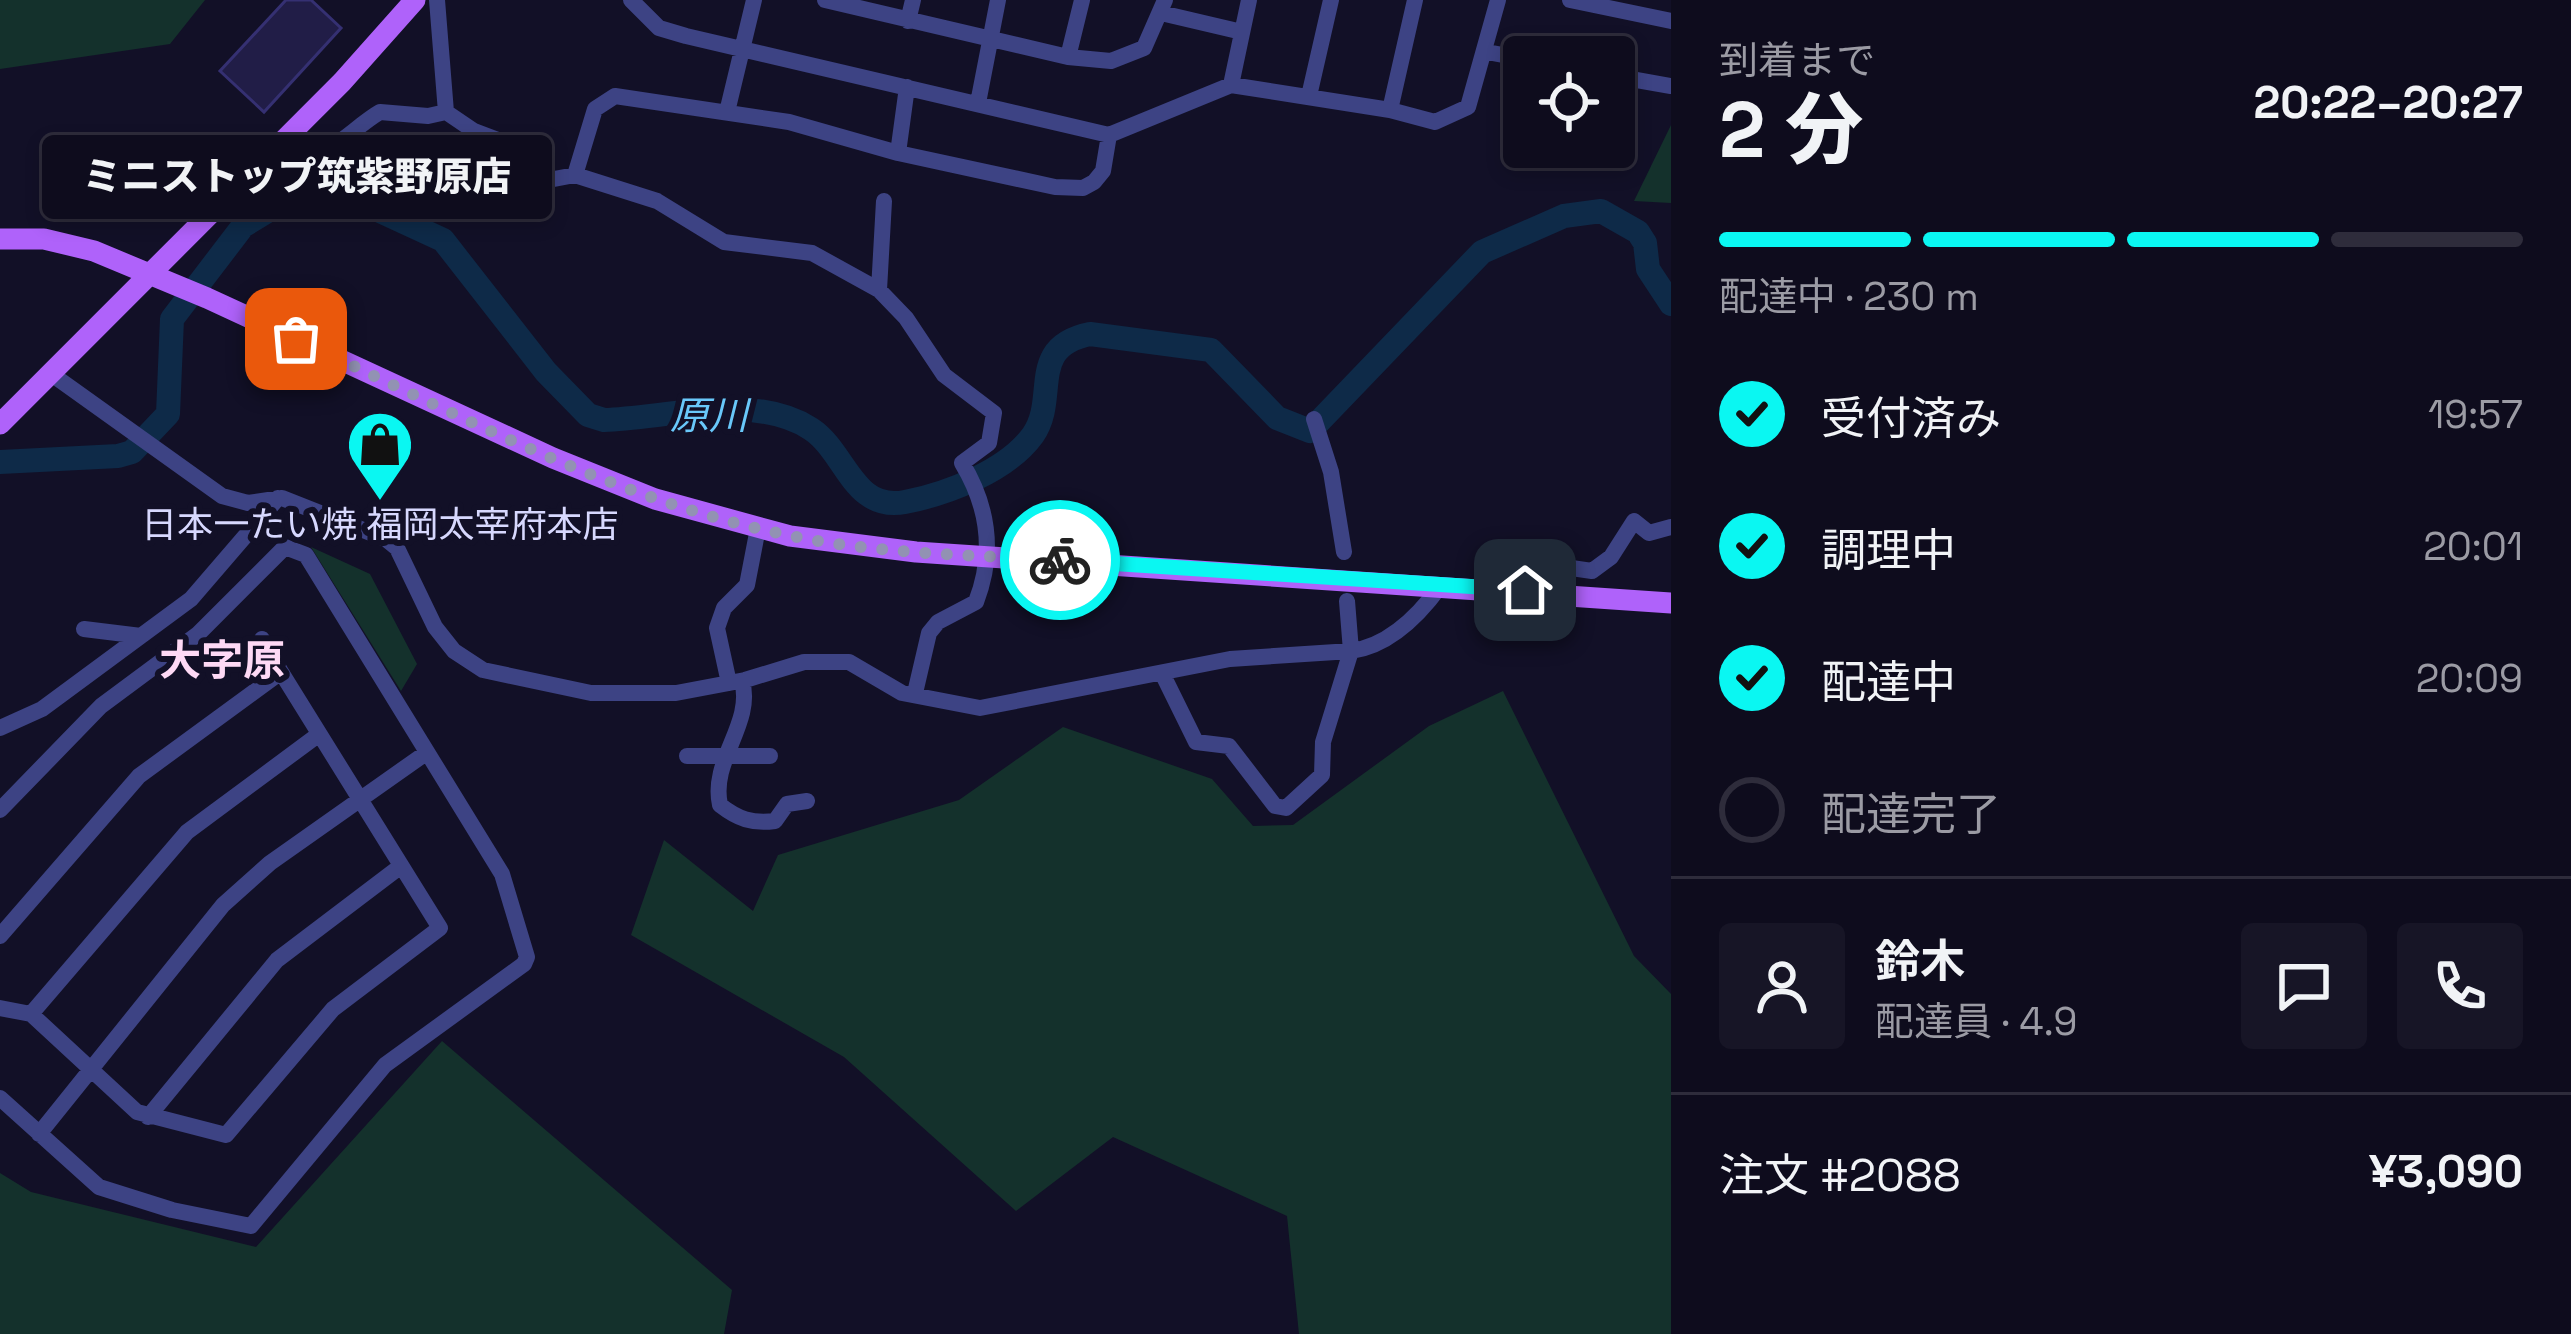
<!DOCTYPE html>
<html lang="ja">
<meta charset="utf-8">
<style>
body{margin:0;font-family:"Space Grotesk","Noto Sans JP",sans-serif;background:#171526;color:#f1f3f6;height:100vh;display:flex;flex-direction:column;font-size:45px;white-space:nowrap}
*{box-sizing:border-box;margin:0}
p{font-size:39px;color:#9b9ba4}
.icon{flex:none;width:66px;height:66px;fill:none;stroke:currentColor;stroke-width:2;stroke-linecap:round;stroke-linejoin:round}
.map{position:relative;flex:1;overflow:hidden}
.details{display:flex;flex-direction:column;background:#0e0c1d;width:900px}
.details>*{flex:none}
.fabs{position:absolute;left:1503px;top:36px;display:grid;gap:24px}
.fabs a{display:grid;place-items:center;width:132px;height:132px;border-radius:12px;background:#0e0c1d;box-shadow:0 6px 18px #0003,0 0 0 3px #2e2c3b;font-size:60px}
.pin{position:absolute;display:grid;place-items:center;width:102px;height:102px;color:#fff;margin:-51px;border-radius:24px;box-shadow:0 6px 18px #0006}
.courier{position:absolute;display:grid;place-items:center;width:120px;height:120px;margin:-60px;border:9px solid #0af7f2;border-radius:50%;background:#fff;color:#222;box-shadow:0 3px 15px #0007}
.bubble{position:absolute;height:84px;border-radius:12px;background:#0e0c1d;box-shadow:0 6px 18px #0003,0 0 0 3px #2e2c3b;font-size:39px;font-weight:800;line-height:84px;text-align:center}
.headline em{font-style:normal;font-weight:800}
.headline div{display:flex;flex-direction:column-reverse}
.headline{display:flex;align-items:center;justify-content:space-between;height:204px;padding:0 48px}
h1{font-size:78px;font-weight:800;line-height:90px}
.bar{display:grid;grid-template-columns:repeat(4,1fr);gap:18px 12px;align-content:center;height:144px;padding:0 48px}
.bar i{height:15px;border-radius:9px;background:#2e2c3b}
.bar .on{background:#0af7f2}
.bar p{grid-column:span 4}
.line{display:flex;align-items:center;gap:30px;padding:0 48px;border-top:3px solid #2e2c3b}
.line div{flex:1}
.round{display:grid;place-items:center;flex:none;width:126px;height:126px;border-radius:12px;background:#171526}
ol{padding:0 48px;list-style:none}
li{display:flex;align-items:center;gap:36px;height:132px}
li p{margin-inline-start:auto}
li .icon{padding:12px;border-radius:50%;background:#0af7f2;color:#111;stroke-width:4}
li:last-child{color:#9b9ba4}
li i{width:66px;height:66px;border:6px solid #2e2c3b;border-radius:50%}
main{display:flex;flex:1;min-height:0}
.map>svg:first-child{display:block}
.green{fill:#14312c}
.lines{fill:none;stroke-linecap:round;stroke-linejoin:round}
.river{stroke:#0e2a48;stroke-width:24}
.building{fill:#211d47;stroke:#353072;stroke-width:3}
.minor{stroke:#3d4384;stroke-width:16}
.major{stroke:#af62fa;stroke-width:21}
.done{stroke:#9292b3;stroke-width:12;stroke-dasharray:0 21.6}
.route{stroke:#0af7f2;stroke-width:15}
.labels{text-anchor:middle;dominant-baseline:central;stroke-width:12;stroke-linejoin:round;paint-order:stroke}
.poi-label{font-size:36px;fill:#d7d8fe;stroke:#121027}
.water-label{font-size:39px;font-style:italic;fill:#69c8fa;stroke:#121027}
.quarter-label{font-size:42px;font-weight:bold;fill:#fed9f5;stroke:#121027}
</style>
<main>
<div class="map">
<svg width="1671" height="1334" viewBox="0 0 1671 1334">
<rect width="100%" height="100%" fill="#121027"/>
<path class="green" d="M 0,0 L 205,0 L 170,44 L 0,69 Z
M 1671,125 L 1671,203 L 1634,201 Z
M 311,547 L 370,574 L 417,664 L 401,691 Z
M 1503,691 L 1634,956 L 1671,994 L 1671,1334 L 1299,1334 L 1287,1216 L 1113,1137 L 1016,1211 L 844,1057 L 631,935 L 664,840 L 753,911 L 778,855 L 959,800 L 1063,727 L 1212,779 L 1253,826 L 1293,825 L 1429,726 Z
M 442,1041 L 732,1290 L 724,1334 L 0,1334 L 0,1173 L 31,1192 L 256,1247 Z"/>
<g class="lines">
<path class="river" d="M 0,462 L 118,456 L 132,452 L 168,414 L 172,319 L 243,226 L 299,192 L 339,192 L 443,240 L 546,372 L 588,415 L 604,420 C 666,418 755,392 811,429 C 846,452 853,512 905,502 C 947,494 1007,471 1033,435 C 1059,398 1026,347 1090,334 L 1211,350 L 1277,418 L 1310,431 L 1482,252 L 1564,216 L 1601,211 L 1638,232 L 1645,243 L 1648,269 L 1671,304"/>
</g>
<path class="building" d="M 286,0 L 311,0 L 341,28 L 264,112 L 220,71 Z"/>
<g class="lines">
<path class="minor" d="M 437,0 L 446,112 L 474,131 L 503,142 L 541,175 L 554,179 L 575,175 L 657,201 L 724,242 L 812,253 L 879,290 L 906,318 L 944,375 L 994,413 L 989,443 L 962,463 C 988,506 995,553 976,602 L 938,622 L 929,633 L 915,693
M 631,0 L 659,28 L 686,36 L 1109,135 L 1231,85 L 1390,110 L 1435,122 L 1468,107 L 1498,0
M 825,0 L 1068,57 L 1111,61 L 1144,48 L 1165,0
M 1570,0 L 1671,21
M 1161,13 L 1242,32
M 908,21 L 913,0
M 1487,52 L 1524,59
M 1068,57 L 1082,0
M 1614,76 L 1671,86
M 1231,85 L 1249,0
M 1309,96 L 1331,0
M 978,103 L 998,0
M 1390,110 L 1415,0
M 727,112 L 754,0
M 898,153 L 907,87
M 270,155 C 313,179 348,130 380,112 L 428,116 L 446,112
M 575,175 L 595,109 L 615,96 L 789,122 L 898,153 L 1055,187 L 1083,188 L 1094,182 L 1103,171 L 1109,135
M 879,290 L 884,201
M 50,373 L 222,496 L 248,503 L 282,498 L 386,539 L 397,548 L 435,627 L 454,651 L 483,670 L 591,693 L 676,693 L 745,680 L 804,662 L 849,662 L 902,693 L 980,708 L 1230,659 L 1351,651 L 1347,601
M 1314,419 L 1331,472 L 1344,552
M 1525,590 L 1516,560 L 1592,571 L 1611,557 L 1634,521 L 1649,533 L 1671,527
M 84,629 L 141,636
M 262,639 L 281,672
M 1163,675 L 1196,742 L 1229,746 L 1275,806 L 1286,808 L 1322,775 L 1323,742 L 1351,651 C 1389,646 1420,614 1441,585
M 742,681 C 754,724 710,760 720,805 C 738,819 752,824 775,821 L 787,804 L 807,801
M 729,683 L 717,628 L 724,608 L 747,585 L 758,528
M 0,728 L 42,709 L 191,599 L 278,498
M 687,756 L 770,756
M 0,810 L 101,706 L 198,634 L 285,547 L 306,555 L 502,874 L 527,957 L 524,964 L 385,1065 L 251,1226 L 172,1210 L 99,1187 L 0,1098
M 0,936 L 139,776 L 281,672 L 440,928 L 333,1009 L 226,1135 L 137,1112 L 31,1014 L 0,1008
M 31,1014 L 187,832 L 318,735
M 148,1117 L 277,960 L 401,866
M 39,1134 L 223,905 L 270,863 L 426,753"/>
<path class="major" d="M 0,239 L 44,239 L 94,251 L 207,298 L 553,458 L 655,499 L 790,536 L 916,552 L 1671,603
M 0,424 L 342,82 L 415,0"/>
</g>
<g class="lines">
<path class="done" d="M 296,339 C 456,413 614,500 787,535 C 876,554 970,555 1060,560"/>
<path class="route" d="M 1060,560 L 1525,590"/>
</g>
<defs>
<symbol id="shop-pin" viewBox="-11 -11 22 30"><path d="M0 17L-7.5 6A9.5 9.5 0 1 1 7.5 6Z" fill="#0af7f2" stroke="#121027"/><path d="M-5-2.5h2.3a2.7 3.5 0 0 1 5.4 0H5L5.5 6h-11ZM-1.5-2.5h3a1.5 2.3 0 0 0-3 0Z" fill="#111"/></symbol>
</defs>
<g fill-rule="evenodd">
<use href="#shop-pin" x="342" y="406" width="76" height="104"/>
</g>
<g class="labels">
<g class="poi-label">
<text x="380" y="525">日本一たい焼 福岡太宰府本店</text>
</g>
<g class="water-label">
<text x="709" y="415">原川</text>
</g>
<g class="quarter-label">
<text x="222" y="660">大字原</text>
</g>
</g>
</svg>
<div class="fabs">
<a><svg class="icon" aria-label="locate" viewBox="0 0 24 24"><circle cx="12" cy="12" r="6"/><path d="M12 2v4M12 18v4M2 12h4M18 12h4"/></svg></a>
</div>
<div class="pin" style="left:296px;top:339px;background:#ea580c"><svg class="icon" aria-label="bag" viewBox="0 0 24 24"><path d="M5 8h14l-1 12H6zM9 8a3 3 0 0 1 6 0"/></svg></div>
<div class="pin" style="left:1525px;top:590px;background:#1f2937"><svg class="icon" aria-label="home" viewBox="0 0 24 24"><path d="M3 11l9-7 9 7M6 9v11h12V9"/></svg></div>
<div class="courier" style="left:1060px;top:560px"><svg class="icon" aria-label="bike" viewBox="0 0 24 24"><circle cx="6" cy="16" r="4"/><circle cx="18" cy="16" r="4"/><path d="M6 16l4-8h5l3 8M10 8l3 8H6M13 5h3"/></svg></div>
<div class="bubble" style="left:42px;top:135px;width:510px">ミニストップ筑紫野原店</div>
</div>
<section class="details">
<div class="headline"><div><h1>2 分</h1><p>到着まで</p></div><em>20:22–20:27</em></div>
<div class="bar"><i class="on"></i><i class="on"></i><i class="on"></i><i></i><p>配達中 · 230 m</p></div>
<ol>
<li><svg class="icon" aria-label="check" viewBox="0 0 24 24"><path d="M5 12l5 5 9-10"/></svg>受付済み<p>19:57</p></li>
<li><svg class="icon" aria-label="check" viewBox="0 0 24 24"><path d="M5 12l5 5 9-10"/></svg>調理中<p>20:01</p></li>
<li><svg class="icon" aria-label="check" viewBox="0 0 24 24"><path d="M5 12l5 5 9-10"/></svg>配達中<p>20:09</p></li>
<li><i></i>配達完了</li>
</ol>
<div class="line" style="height:216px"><a class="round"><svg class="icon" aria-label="person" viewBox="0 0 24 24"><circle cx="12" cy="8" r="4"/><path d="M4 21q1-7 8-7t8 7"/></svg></a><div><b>鈴木</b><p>配達員 · 4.9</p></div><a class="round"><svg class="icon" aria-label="chat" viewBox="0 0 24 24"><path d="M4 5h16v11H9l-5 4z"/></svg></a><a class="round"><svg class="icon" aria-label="phone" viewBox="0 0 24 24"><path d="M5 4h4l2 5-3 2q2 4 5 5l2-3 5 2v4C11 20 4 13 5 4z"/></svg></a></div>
<div class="line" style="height:156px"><div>注文 #2088</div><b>¥3,090</b></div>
</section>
</main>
